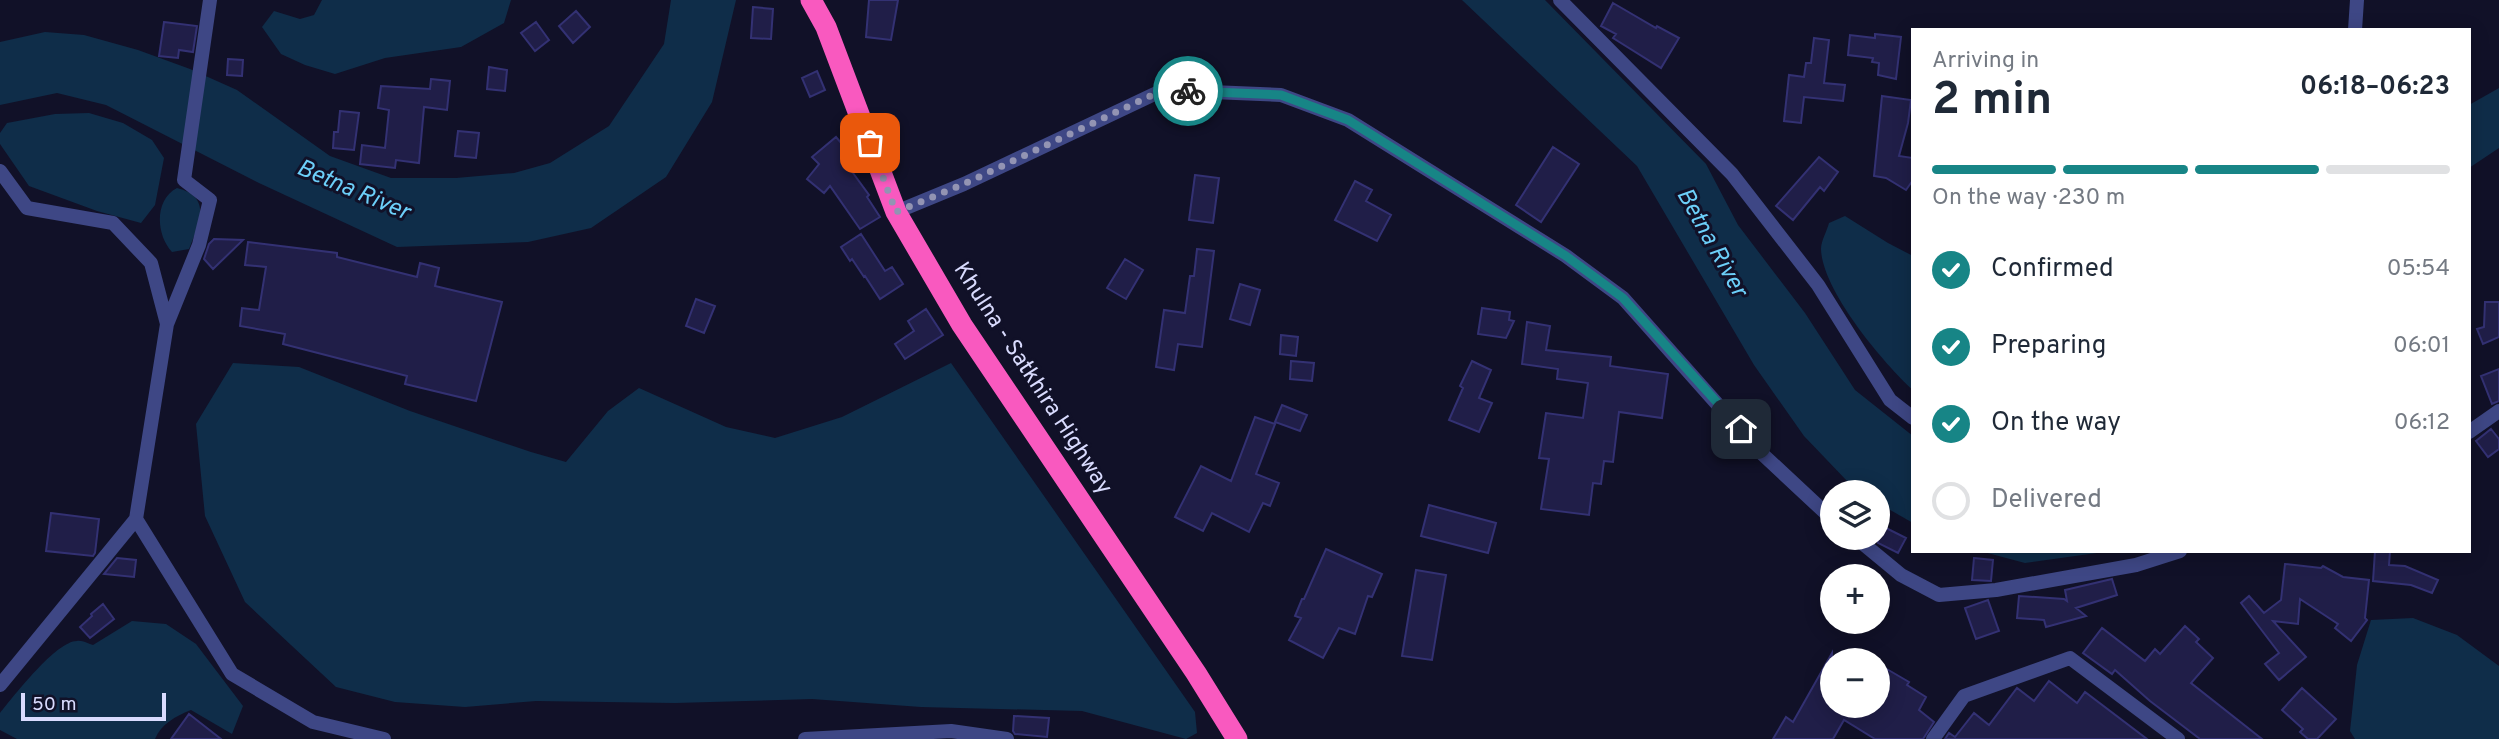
<!DOCTYPE html>
<meta charset="utf-8">
<style>
body{margin:0;font-family:Overpass,sans-serif;background:#f2f2f3;color:#1f2937;height:100vh;display:flex;flex-direction:column;font-size:26px;white-space:nowrap}
*{box-sizing:border-box;margin:0}
p{font-size:23px;color:#747a83}
.icon{flex:none;width:38px;height:38px;fill:none;stroke:currentColor;stroke-width:2;stroke-linecap:round;stroke-linejoin:round}
.map{position:relative;flex:1;overflow:hidden}
.sheet{position:absolute;left:1911px;top:28px;width:560px;height:525px;display:flex;flex-direction:column;background:#fff;border-radius:0px;box-shadow:0 4px 18px #0003}
.sheet>*{flex:none}
.buttons{position:absolute;left:1820px;top:480px;display:grid;gap:14px}
.buttons a{display:grid;place-items:center;width:70px;height:70px;border-radius:50%;background:#fff;box-shadow:0 4px 18px #0003;font-size:35px}
.scale{position:absolute;left:21px;bottom:18px;width:145px;box-sizing:border-box;padding-left:7px;border:4px solid #d9dbfe;border-top:0;font-size:19px;line-height:24px;white-space:nowrap;color:#d9dbfe;-webkit-text-stroke:5px #111128;paint-order:stroke}
.pin{position:absolute;display:grid;place-items:center;width:60px;height:60px;color:#fff;margin:-30px;border-radius:14px;box-shadow:0 4px 10px #0006}
.courier{position:absolute;display:grid;place-items:center;width:70px;height:70px;margin:-35px;border:5px solid #178586;border-radius:50%;background:#fff;color:#222;box-shadow:0 2px 9px #0007}
.overview em{font-style:normal;font-weight:700}
.overview div{display:flex;flex-direction:column-reverse}
.overview{display:flex;align-items:center;justify-content:space-between;height:119px;padding:0 21px}
h1{font-size:46px;font-weight:700;line-height:52px}
.bar{display:grid;grid-template-columns:repeat(4,1fr);gap:10px 7px;align-content:center;height:84px;padding:0 21px}
.bar i{height:9px;border-radius:5px;background:#e0e1e3}
.bar .selected{background:#178586}
.bar p{grid-column:span 4}
ol{padding:0 21px;list-style:none}
li{display:flex;align-items:center;gap:21px;height:77px}
li p{margin-inline-start:auto}
li .icon{padding:7px;border-radius:50%;background:#178586;color:#fff;stroke-width:4}
li:last-child{color:#747a83}
li i{width:38px;height:38px;border:4px solid #e0e1e3;border-radius:50%}
.map>svg:first-child{display:block}
.water{fill:#0f2d49}
.building{fill:#201e48;stroke:#333173;stroke-width:2}
.lines{fill:none;stroke-linecap:round;stroke-linejoin:round}
.street{stroke:#3e4785;stroke-width:14}
.highway{stroke:#f959bf;stroke-width:21}
.done{stroke:#9394b3;stroke-width:7;stroke-dasharray:0 12.6}
.route{stroke:#178586;stroke-width:9}
.labels{text-anchor:middle;dominant-baseline:central;stroke-width:6;stroke-linejoin:round;paint-order:stroke}
.street-label{font-size:23px;fill:#d9dbfe;stroke:#111128}
.water-label{font-size:24px;font-style:italic;fill:#6ccff9;stroke:#111128}
</style>
<div class="map">
<svg width="2499" height="739" viewBox="0 0 2499 739">
<rect width="100%" height="100%" fill="#111128"/>
<path class="water" d="M 322,0 L 511,0 L 504,23 L 461,47 L 385,58 L 335,74 L 305,65 L 281,54 L 262,27 L 274,11 L 300,19 L 314,15 Z
M 671,0 L 736,0 L 712,102 L 666,177 L 591,228 L 528,242 L 397,247 L 259,183 L 106,105 L 57,93 L 0,105 L 0,42 L 45,32 L 84,35 L 138,50 L 190,69 L 237,90 L 330,156 L 391,178 L 456,178 L 514,173 L 550,163 L 609,126 L 664,44 Z
M 1462,0 L 1545,0 L 1706,164 L 1738,225 L 1805,313 L 1855,390 L 1913,436 L 1913,523 L 1878,503 L 1878,492 L 1863,492 L 1848,482 L 1804,436 L 1754,365 L 1637,166 Z
M 2499,88 L 2499,148 L 2469,168 L 2469,105 Z
M 89,113 L 123,123 L 152,140 L 164,158 L 155,205 L 141,223 L 97,211 L 29,186 L 0,144 L 0,133 L 7,123 L 55,114 Z
M 177,188 C 213,197 199,224 189,249 L 172,252 C 156,235 154,200 177,188 Z
M 1845,216 L 1888,243 L 1913,256 L 1913,390 C 1883,363 1822,290 1821,249 C 1821,241 1827,231 1829,223 Z
M 233,363 L 299,367 L 410,411 L 531,452 L 566,462 L 608,411 L 639,388 L 726,427 L 775,438 L 842,417 L 951,363 L 1195,712 L 1197,733 L 1186,739 L 1082,711 L 921,707 L 812,699 L 675,703 L 536,701 L 465,707 L 395,702 L 336,687 L 245,602 L 205,516 L 196,424 Z
M 1980,551 L 2111,551 L 2025,563 Z
M 2413,618 L 2457,635 L 2499,666 L 2499,739 L 2355,739 L 2350,731 L 2357,665 L 2371,620 Z
M 132,621 L 166,624 L 196,644 L 243,706 L 232,734 L 191,710 C 176,716 161,724 155,739 L 17,739 L 0,730 L 0,713 C 14,696 56,641 77,641 C 82,640 89,644 93,645 Z"/>
<path class="building" d="M 869,0 L 898,0 L 891,40 L 866,37 Z
M 1613,3 L 1656,28 L 1657,26 L 1679,38 L 1661,68 L 1613,38 L 1616,34 L 1601,26 Z
M 753,7 L 773,9 L 771,39 L 751,38 Z
M 576,11 L 590,27 L 573,43 L 559,26 Z
M 164,22 L 197,26 L 193,52 L 179,50 L 178,58 L 159,56 Z
M 536,22 L 549,40 L 535,51 L 521,33 Z
M 1875,34 L 1901,37 L 1896,79 L 1878,75 L 1879,63 L 1872,62 L 1873,58 L 1848,55 L 1850,35 L 1875,38 Z
M 1814,38 L 1829,40 L 1824,83 L 1845,85 L 1843,101 L 1804,97 L 1801,123 L 1784,121 L 1789,75 L 1804,77 L 1806,63 L 1811,63 Z
M 228,59 L 243,60 L 242,76 L 227,75 Z
M 489,67 L 507,70 L 505,91 L 487,89 Z
M 817,71 L 825,90 L 810,97 L 802,78 Z
M 431,79 L 450,81 L 447,110 L 424,107 L 419,163 L 396,160 L 395,168 L 360,164 L 362,145 L 385,148 L 389,110 L 378,108 L 381,86 L 430,89 Z
M 1882,96 L 1911,100 L 1908,123 L 1899,156 L 1913,158 L 1913,180 L 1906,190 L 1886,178 L 1874,176 Z
M 340,111 L 359,113 L 354,150 L 333,148 L 334,132 L 338,132 Z
M 458,131 L 479,133 L 476,158 L 455,156 Z
M 836,137 L 861,166 L 853,173 L 869,195 L 867,197 L 880,217 L 860,229 L 830,186 L 824,193 L 807,179 L 819,164 L 812,157 Z
M 1553,147 L 1579,164 L 1541,222 L 1516,205 Z
M 1819,157 L 1838,172 L 1824,191 L 1820,187 L 1793,220 L 1776,206 Z
M 1195,175 L 1219,178 L 1213,223 L 1189,220 Z
M 1355,181 L 1372,190 L 1366,201 L 1391,215 L 1377,241 L 1335,220 Z
M 861,234 L 885,271 L 892,267 L 903,284 L 880,299 L 865,276 L 864,277 L 852,259 L 850,261 L 841,247 Z
M 214,239 L 243,240 L 213,269 L 204,259 L 209,244 Z
M 248,242 L 337,253 L 337,257 L 417,277 L 420,263 L 439,268 L 435,286 L 502,302 L 476,401 L 405,384 L 407,376 L 283,344 L 285,334 L 240,326 L 242,308 L 259,310 L 266,267 L 245,265 Z
M 1197,249 L 1214,251 L 1202,347 L 1178,344 L 1174,370 L 1156,367 L 1164,310 L 1185,313 L 1190,276 L 1194,276 Z
M 1125,259 L 1143,270 L 1126,299 L 1107,288 Z
M 1240,284 L 1260,290 L 1250,325 L 1230,319 Z
M 696,299 L 715,306 L 704,333 L 686,326 Z
M 2485,302 L 2499,302 L 2499,337 L 2483,344 L 2477,329 L 2484,327 Z
M 1482,308 L 1510,312 L 1509,320 L 1514,321 L 1506,338 L 1478,334 Z
M 926,309 L 943,335 L 905,359 L 895,344 L 914,331 L 908,321 Z
M 1527,322 L 1550,326 L 1546,350 L 1611,357 L 1610,366 L 1668,374 L 1662,418 L 1619,412 L 1613,462 L 1604,461 L 1601,484 L 1593,483 L 1589,515 L 1541,509 L 1549,459 L 1539,458 L 1546,413 L 1583,418 L 1588,383 L 1557,379 L 1558,369 L 1522,364 Z
M 1281,335 L 1298,337 L 1296,356 L 1280,354 Z
M 1291,361 L 1314,363 L 1312,381 L 1290,379 Z
M 1472,361 L 1491,370 L 1479,398 L 1492,403 L 1479,432 L 1449,420 L 1463,388 L 1460,386 Z
M 2499,369 L 2499,401 L 2492,404 L 2481,376 Z
M 1282,405 L 1307,415 L 1300,431 L 1275,422 Z
M 1255,417 L 1275,424 L 1256,474 L 1279,483 L 1270,506 L 1263,503 L 1249,532 L 1212,513 L 1203,531 L 1175,517 L 1201,466 L 1231,481 Z
M 2491,429 L 2499,439 L 2499,449 L 2488,457 L 2476,441 Z
M 1429,505 L 1496,523 L 1488,553 L 1421,536 Z
M 51,513 L 99,519 L 95,553 L 93,556 L 46,551 Z
M 1878,524 L 1906,538 L 1898,553 L 1878,543 Z
M 1326,549 L 1382,574 L 1372,597 L 1368,596 L 1355,634 L 1339,628 L 1323,658 L 1289,640 L 1301,618 L 1295,616 L 1302,599 L 1304,599 Z
M 2375,551 L 2390,551 L 2389,565 L 2405,566 L 2438,580 L 2432,593 L 2411,585 L 2373,581 Z
M 117,558 L 136,560 L 134,577 L 104,574 Z
M 1974,558 L 1993,560 L 1991,581 L 1972,580 Z
M 2285,564 L 2321,568 L 2323,566 L 2343,577 L 2369,580 L 2365,618 L 2367,620 L 2351,641 L 2335,628 L 2338,624 L 2300,599 L 2298,624 L 2273,621 L 2306,657 L 2279,680 L 2265,664 L 2279,653 L 2241,603 L 2249,596 L 2264,613 L 2281,600 Z
M 1416,570 L 1446,575 L 1432,660 L 1402,656 Z
M 2112,579 L 2117,595 L 2076,608 L 2086,616 L 2046,627 L 2044,620 L 2017,618 L 2019,596 L 2064,599 L 2067,601 L 2065,590 Z
M 1988,600 L 1999,631 L 1976,639 L 1965,608 Z
M 103,604 L 114,619 L 90,638 L 80,627 L 92,616 L 91,614 Z
M 2185,626 L 2199,639 L 2196,642 L 2213,658 L 2191,683 L 2262,739 L 2200,739 L 2150,701 L 2115,670 L 2112,674 L 2083,653 L 2102,628 L 2145,661 L 2155,649 L 2160,654 Z
M 1832,653 L 1832,705 L 1878,705 L 1878,679 L 1885,668 L 1909,682 L 1907,685 L 1926,697 L 1919,710 L 1934,722 L 1923,739 L 1875,739 L 1844,720 L 1833,739 L 1773,739 L 1786,717 L 1793,722 Z
M 2049,681 L 2077,703 L 2085,692 L 2147,739 L 1945,739 L 1949,733 L 1955,737 L 1974,713 L 1989,725 L 2017,688 L 2034,701 Z
M 2302,688 L 2336,719 L 2317,739 L 2308,739 L 2300,732 L 2303,729 L 2282,710 Z
M 189,714 L 221,739 L 171,739 Z
M 1014,716 L 1049,718 L 1047,737 L 1015,734 L 1013,731 Z"/>
<g class="lines">
<path class="street" d="M 1560,0 L 1732,174 L 1818,285 L 1890,400 L 1913,418
M 2355,30 L 2357,0
M 0,171 L 27,208 L 113,223 L 151,263 L 167,324
M 896,212 L 964,184 L 1163,90 L 1281,95 L 1348,120 L 1566,256 L 1623,298 L 1758,450 L 1832,519
M 2469,432 L 2499,411
M 136,519 L 232,674 L 313,722 L 384,739
M 1855,537 L 1901,575 L 1939,595 L 1996,590 L 2136,565 L 2180,551
M 0,685 L 136,519 L 167,324 L 199,245 L 210,200 L 184,180 L 210,0
M 805,739 L 951,731 L 1007,739
M 1933,739 L 1964,696 L 2070,658 L 2178,739"/>
<path class="highway" d="M 811,0 L 826,27 L 896,212 L 962,325 L 1196,673 L 1237,739"/>
</g>
<g class="lines">
<path class="done" d="M 870,143 L 896,212 L 964,184 L 1163,90 L 1188,91"/>
<path class="route" d="M 1188,91 L 1281,95 L 1348,120 L 1566,256 L 1623,298 L 1741,429"/>
</g>
<g class="labels">
<g class="street-label">
<text transform="translate(1032 379) rotate(57)">Khulna - Satkhira Highway</text>
</g>
<g class="water-label">
<text transform="translate(353 191) rotate(23)">Betna River</text>
<text transform="translate(1711 243) rotate(61)">Betna River</text>
</g>
</g>
</svg>
<div class="buttons">
<a><svg class="icon" aria-label="layers" viewBox="0 0 24 24"><path d="M12 4l9 5-9 5-9-5zM3 14l9 5 9-5"/></svg></a>
<a>+</a>
<a>−</a>
</div>
<div class="scale">50 m</div>
<div class="pin" style="left:870px;top:143px;background:#ea580c"><svg class="icon" aria-label="bag" viewBox="0 0 24 24"><path d="M5 8h14l-1 12H6zM9 8a3 3 0 0 1 6 0"/></svg></div>
<div class="pin" style="left:1741px;top:429px;background:#1f2937"><svg class="icon" aria-label="home" viewBox="0 0 24 24"><path d="M3 11l9-7 9 7M6 9v11h12V9"/></svg></div>
<div class="courier" style="left:1188px;top:91px"><svg class="icon" aria-label="bike" viewBox="0 0 24 24"><circle cx="6" cy="16" r="4"/><circle cx="18" cy="16" r="4"/><path d="M6 16l4-8h5l3 8M10 8l3 8H6M13 5h3"/></svg></div>
<section class="sheet">
<div class="overview"><div><h1>2 min</h1><p>Arriving in</p></div><em>06:18–06:23</em></div>
<div class="bar"><i class="selected"></i><i class="selected"></i><i class="selected"></i><i></i><p>On the way · 230 m</p></div>
<ol>
<li><svg class="icon" aria-label="check" viewBox="0 0 24 24"><path d="M5 12l5 5 9-10"/></svg>Confirmed<p>05:54</p></li>
<li><svg class="icon" aria-label="check" viewBox="0 0 24 24"><path d="M5 12l5 5 9-10"/></svg>Preparing<p>06:01</p></li>
<li><svg class="icon" aria-label="check" viewBox="0 0 24 24"><path d="M5 12l5 5 9-10"/></svg>On the way<p>06:12</p></li>
<li><i></i>Delivered</li>
</ol>
</section>
</div>
